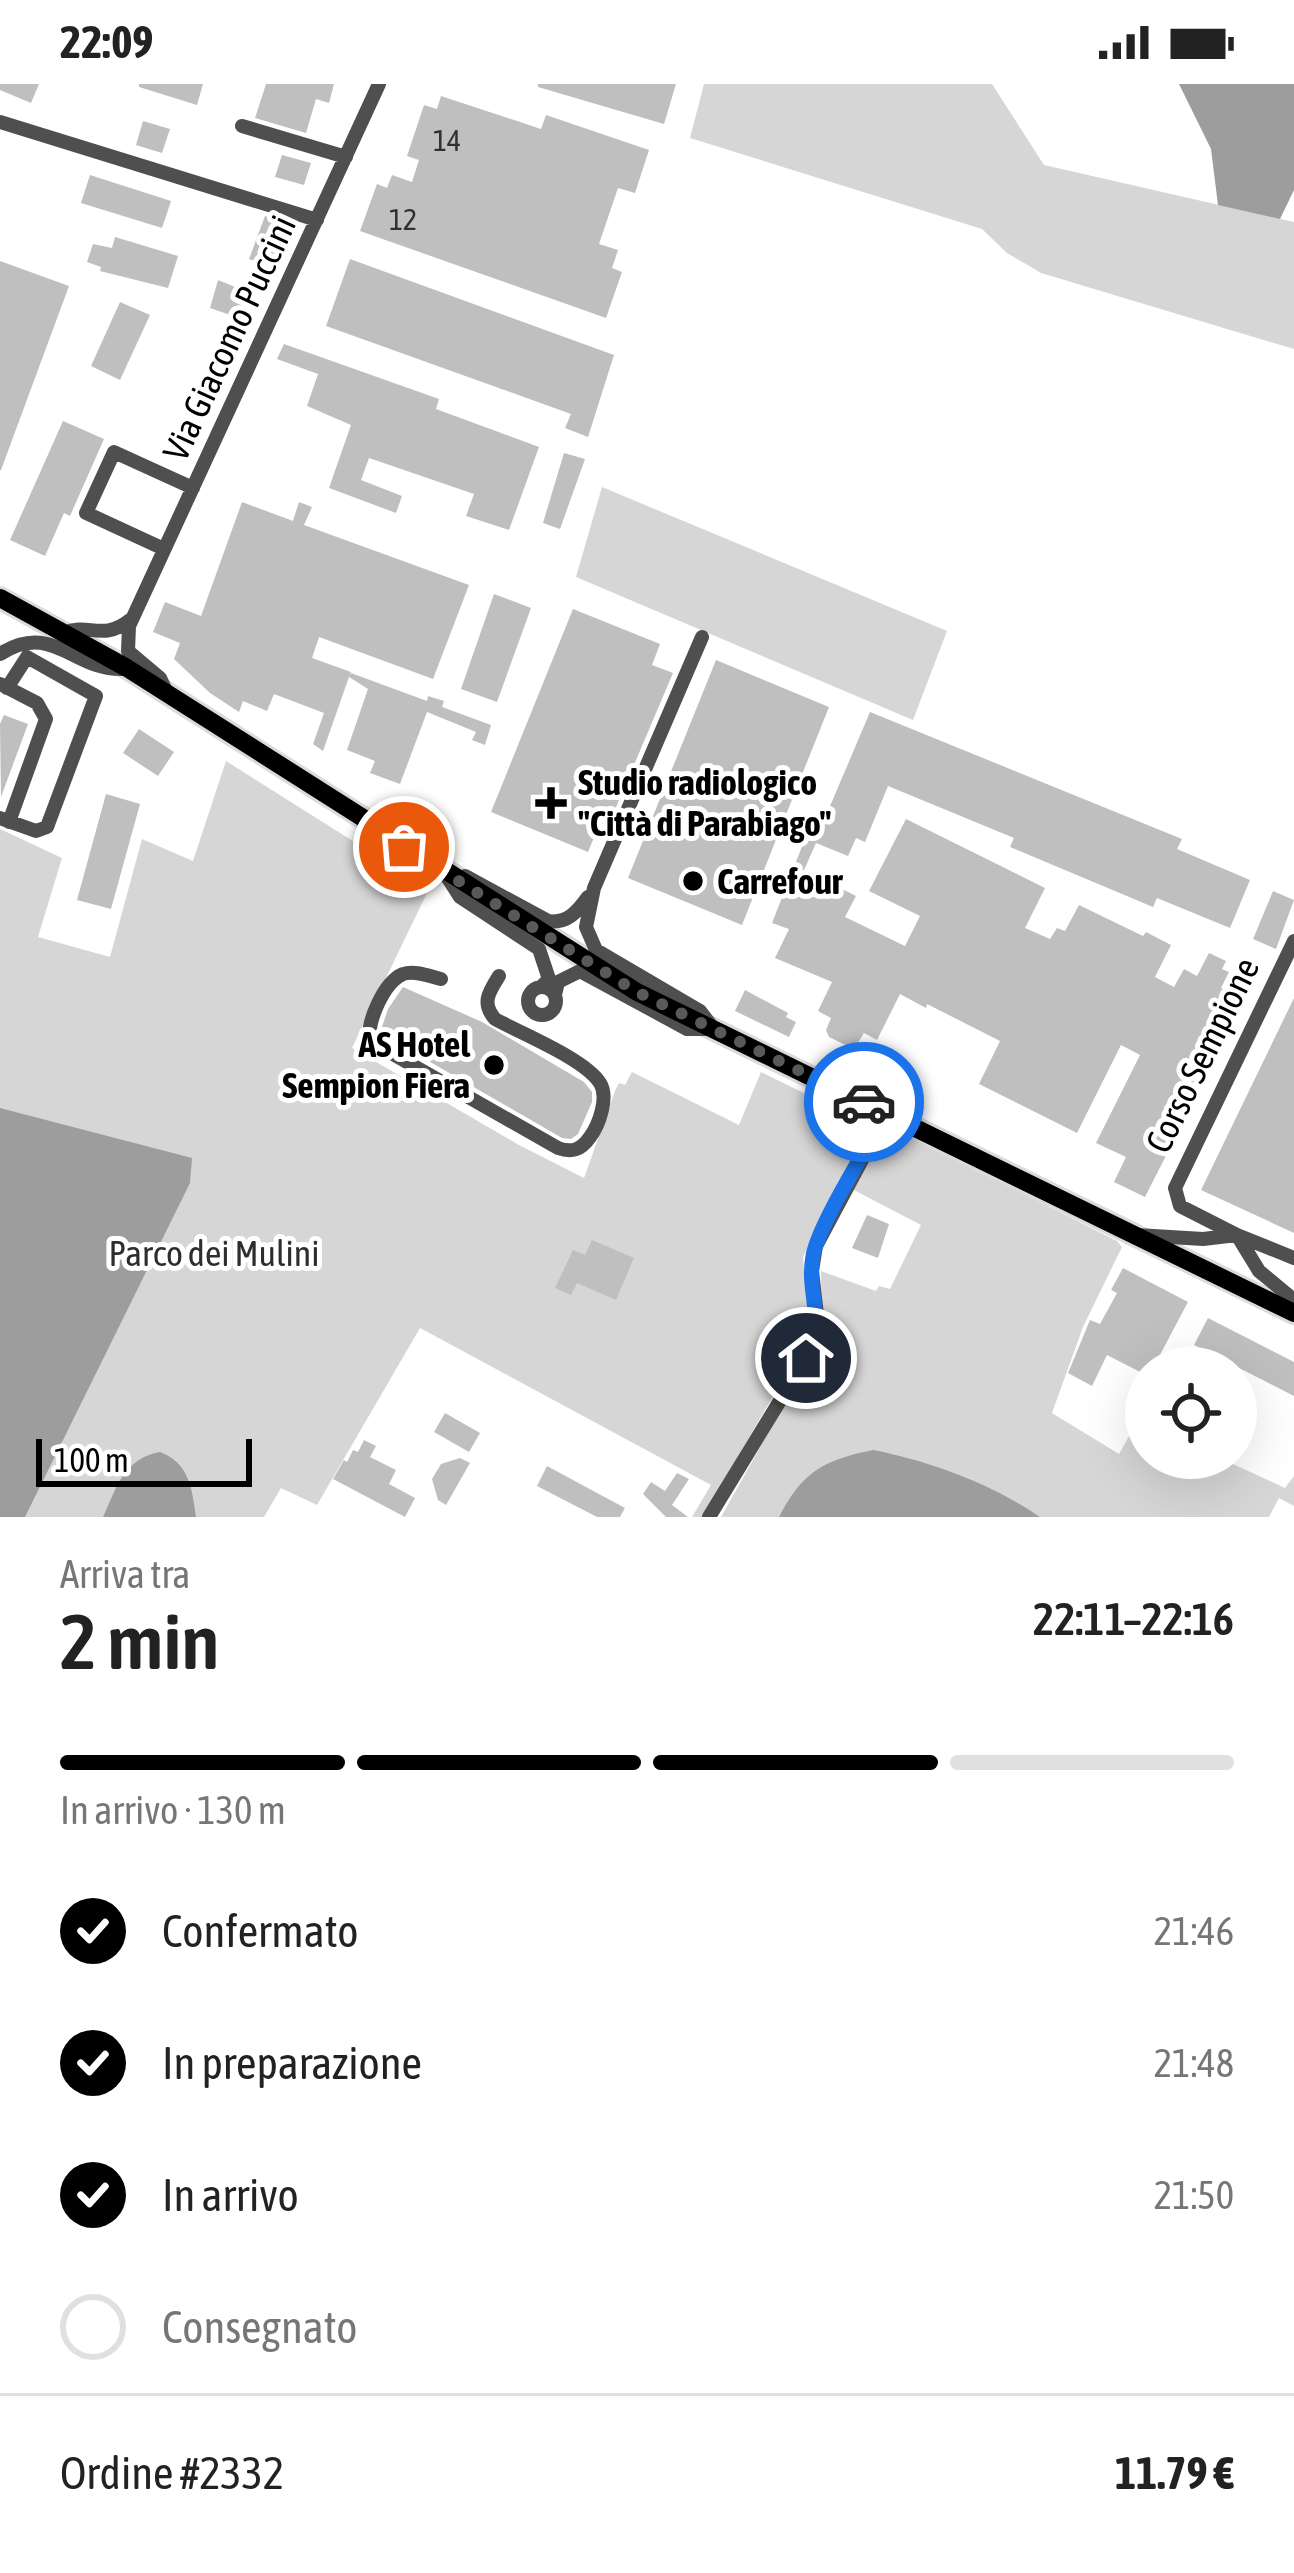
<!DOCTYPE html>
<html lang="it">
<meta charset="utf-8">
<style>
body{margin:0;font-family:"Asap Condensed",sans-serif;background:#f2f2f2;color:#222;height:100vh;display:flex;flex-direction:column;font-size:45px;white-space:nowrap}
*{box-sizing:border-box;margin:0}
p{font-size:39px;color:#767676}
.icon{flex:none;width:66px;height:66px;fill:none;stroke:currentColor;stroke-width:2;stroke-linecap:round;stroke-linejoin:round}
.map{position:relative;height:1433px;overflow:hidden}
.drawer{display:flex;flex-direction:column;background:#fff;flex:1}
.drawer>*{flex:none}
.fabs{position:absolute;left:1125px;top:1263px;display:grid;gap:24px}
.fabs a{display:grid;place-items:center;width:132px;height:132px;border-radius:50%;background:#fff;box-shadow:0 12px 48px #0002;font-size:60px}
.scale{position:absolute;left:36px;bottom:30px;width:216px;box-sizing:border-box;padding-left:12px;border:6px solid #000;border-top:0;font-size:33px;line-height:42px;white-space:nowrap;color:#000;-webkit-text-stroke:9px #fff;paint-order:stroke}
.pin{position:absolute;display:grid;place-items:center;width:102px;height:102px;color:#fff;margin:-51px;border:6px solid #fff;border-radius:50%;box-shadow:0 3px 12px #0007}
.courier{position:absolute;display:grid;place-items:center;width:120px;height:120px;margin:-60px;border:9px solid #1a73e8;border-radius:50%;background:#fff;color:#222;box-shadow:0 3px 15px #0007}
.summary em{font-style:normal;font-weight:600}
.summary div{display:flex;flex-direction:column-reverse}
.summary{display:flex;align-items:center;justify-content:space-between;height:204px;padding:0 60px}
h1{font-size:78px;font-weight:600;line-height:90px}
.bar{display:grid;grid-template-columns:repeat(4,1fr);gap:18px 12px;align-content:center;height:144px;padding:0 60px}
.bar i{height:15px;border-radius:9px;background:#e0e0e0}
.bar .current{background:#000}
.bar p{grid-column:span 4}
.line{display:flex;align-items:center;gap:30px;padding:0 60px;border-top:3px solid #e0e0e0}
.line div{flex:1}
ol{padding:0 60px;list-style:none}
li{display:flex;align-items:center;gap:36px;height:132px}
li p{margin-inline-start:auto}
li .icon{padding:12px;border-radius:50%;background:#000;color:#fff;stroke-width:4}
li:last-child{color:#767676}
li i{width:66px;height:66px;border:6px solid #e0e0e0;border-radius:50%}
.status{display:flex;justify-content:space-between;align-items:center;height:84px;padding:0 60px;background:#fff;direction:ltr}
.status svg{height:33px;fill:currentColor}
.map>svg:first-child{display:block}
.green{fill:#d6d6d6}
.water{fill:#9d9d9d}
.building{fill:#bfbfbf}
.lines{fill:none;stroke-linecap:round;stroke-linejoin:round}
.major-casing{stroke:#dbdbdb;stroke-width:24}
.minor{stroke:#4f4f4f;stroke-width:14}
.major{stroke:#000;stroke-width:18}
.done{stroke:#595959;stroke-width:12;stroke-dasharray:0 21.6}
.route{stroke:#1a73e8;stroke-width:15}
.poi-dot{fill:#000;stroke:#fff;stroke-width:4.5}
.labels{text-anchor:middle;dominant-baseline:central;stroke-width:10;stroke-linejoin:round;paint-order:stroke}
.number-label{font-size:30px;fill:#303030}
.street-label{font-size:36px;fill:#000;stroke:#fff}
.poi-label{font-size:36px;font-weight:bold;fill:#000;stroke:#fff;text-anchor:start}
.park-label{font-size:36px;fill:#2d2d2d;stroke:#fff}
</style>
<div class="status"><b>22:09</b><svg viewBox="0 0 49 12"><path d="M0 12V9h3v3zM5 12V6h3v6zM10 12V3h3v9zM15 12V0h3v12zM26 1h20v11H26zM47 4h2v5h-2z"/></svg></div>
<div class="map">
<svg width="1294" height="1433" viewBox="0 0 1294 1433">
<rect width="100%" height="100%" fill="#fff"/>
<path class="green" d="M 704,0 L 992,0 L 1044,81 L 1294,138 L 1294,265 L 1041,189 L 1007,169 L 982,145 L 690,54 Z
M 602,403 L 947,547 L 913,636 L 576,493 Z
M 226,677 L 426,803 L 428,807 L 352,964 L 519,1061 L 584,1094 L 615,1007 L 619,999 L 625,1001 L 632,988 L 739,1041 L 761,988 L 873,1043 L 803,1173 L 810,1248 L 703,1433 L 692,1433 L 711,1401 L 420,1244 L 317,1421 L 281,1404 L 264,1433 L 0,1433 L 0,745 L 62,774 L 38,853 L 110,873 L 142,755 L 193,777 Z
M 887,1045 L 903,1049 L 1117,1157 L 1122,1163 L 1083,1243 L 1052,1329 L 1119,1370 L 1141,1331 L 1146,1334 L 1146,1374 L 1220,1374 L 1285,1404 L 1294,1392 L 1294,1422 L 1279,1414 L 1269,1433 L 721,1433 L 822,1253 L 821,1187 L 876,1207 L 879,1202 L 890,1205 L 921,1141 L 852,1105 L 881,1049 Z"/>
<path class="water" d="M 1179,0 L 1294,0 L 1294,106 L 1280,135 L 1218,121 L 1211,65 Z
M 0,1024 L 192,1074 L 190,1099 L 25,1433 L 0,1433 Z
M 873,1366 C 930,1377 992,1400 1040,1433 L 779,1433 C 803,1387 824,1376 873,1366 Z
M 160,1368 C 189,1379 192,1404 196,1433 L 103,1433 C 117,1403 123,1375 160,1368 Z"/>
<path class="building" d="M 0,0 L 39,0 L 31,19 L 0,6 Z
M 139,0 L 203,0 L 197,21 L 139,3 Z
M 266,0 L 334,0 L 329,19 L 316,15 L 306,49 L 255,34 Z
M 538,0 L 676,0 L 664,40 L 538,3 Z
M 441,12 L 541,45 L 546,31 L 649,66 L 635,109 L 618,104 L 599,160 L 618,166 L 612,184 L 622,188 L 606,234 L 360,147 L 377,100 L 387,104 L 392,91 L 412,98 L 419,76 L 407,72 L 424,21 L 437,25 Z
M 143,37 L 170,45 L 162,69 L 136,61 Z
M 282,71 L 311,79 L 304,101 L 275,93 Z
M 90,91 L 171,117 L 162,144 L 81,119 Z
M 265,132 L 291,142 L 274,184 L 249,175 Z
M 115,153 L 178,172 L 168,204 L 100,187 L 101,183 L 87,178 L 93,160 L 112,164 Z
M 350,175 L 614,271 L 588,353 L 565,344 L 571,330 L 326,242 Z
M 0,177 L 69,202 L 1,386 L 0,386 Z
M 218,196 L 245,207 L 239,234 L 210,224 Z
M 120,218 L 150,231 L 120,296 L 91,282 Z
M 284,260 L 439,315 L 436,325 L 539,363 L 509,446 L 466,432 L 474,410 L 369,374 L 361,396 L 402,412 L 396,429 L 329,404 L 351,341 L 307,322 L 318,290 L 277,275 Z
M 63,337 L 104,355 L 70,432 L 64,429 L 45,472 L 10,456 Z
M 564,369 L 585,375 L 560,445 L 543,439 Z
M 242,418 L 293,437 L 299,418 L 312,423 L 304,441 L 469,501 L 433,595 L 319,553 L 312,574 L 351,588 L 349,592 L 351,589 L 427,617 L 428,612 L 444,617 L 442,623 L 491,641 L 485,661 L 472,656 L 476,648 L 427,628 L 400,700 L 370,689 L 375,677 L 347,666 L 368,605 L 349,593 L 323,667 L 313,660 L 324,629 L 274,610 L 267,627 L 243,617 L 239,628 L 210,609 L 174,575 L 180,559 L 153,548 L 165,518 L 201,532 Z
M 494,510 L 531,524 L 497,618 L 461,605 Z
M 573,525 L 660,560 L 652,581 L 673,589 L 608,742 L 600,739 L 588,768 L 491,728 Z
M 716,576 L 829,623 L 742,841 L 628,794 Z
M 870,628 L 1182,755 L 1177,765 L 1250,796 L 1230,844 L 1157,814 L 1153,823 L 1010,763 L 1014,754 L 888,702 L 865,758 L 856,754 L 848,772 L 816,759 L 804,786 L 856,812 L 845,833 L 905,862 L 920,832 L 869,807 L 906,735 L 1045,804 L 1025,844 L 1050,855 L 1057,844 L 1065,847 L 1079,821 L 1143,852 L 1146,848 L 1171,861 L 1155,893 L 1174,903 L 1184,885 L 1197,892 L 1209,869 L 1226,877 L 1222,885 L 1229,888 L 1221,904 L 1245,916 L 1145,1113 L 1114,1098 L 1126,1073 L 1096,1059 L 1140,971 L 1121,961 L 1077,1049 L 979,1000 L 1000,957 L 927,920 L 926,924 L 900,910 L 877,956 L 864,949 L 854,965 L 829,953 L 826,946 L 831,934 L 818,927 L 832,898 L 775,874 L 789,845 L 772,839 L 812,737 L 822,741 Z
M 4,631 L 28,640 L 1,713 L 0,640 Z
M 139,645 L 174,668 L 158,692 L 123,669 Z
M 106,710 L 140,720 L 111,825 L 77,816 Z
M 1273,807 L 1294,816 L 1276,865 L 1253,855 Z
M 403,903 L 482,938 L 584,998 L 592,1008 L 592,1018 L 578,1050 L 571,1055 L 562,1054 L 432,979 L 382,943 L 388,925 Z
M 745,906 L 788,929 L 786,933 L 796,938 L 789,953 L 735,927 Z
M 1294,914 L 1294,1149 L 1201,1106 Z
M 867,1131 L 889,1140 L 878,1174 L 852,1164 Z
M 592,1156 L 634,1174 L 616,1216 L 577,1199 L 571,1211 L 555,1204 L 573,1166 L 585,1171 Z
M 1123,1184 L 1188,1218 L 1153,1284 L 1146,1284 L 1146,1291 L 1107,1271 L 1092,1302 L 1068,1289 L 1090,1236 L 1100,1240 L 1117,1209 L 1111,1206 Z
M 1208,1234 L 1294,1278 L 1294,1312 L 1194,1261 Z
M 445,1329 L 480,1349 L 469,1368 L 434,1348 Z
M 364,1356 L 376,1362 L 370,1373 L 396,1386 L 389,1400 L 415,1414 L 405,1433 L 333,1395 L 344,1376 L 347,1378 L 353,1366 L 358,1368 Z
M 460,1374 L 470,1379 L 446,1421 L 438,1416 L 432,1395 L 441,1380 Z
M 547,1382 L 625,1424 L 620,1433 L 597,1433 L 537,1402 Z
M 677,1389 L 689,1395 L 672,1421 L 688,1433 L 666,1433 L 643,1410 L 651,1398 L 665,1407 Z"/>
<g class="lines">
<defs>
<path id="major" d="M 0,514 L 127,584 L 637,908 L 1294,1229"/>
</defs>
<use href="#major" class="major-casing"/>
<path class="minor" d="M 0,38 L 317,136
M 242,42 L 346,73
M 164,465 L 86,429 L 114,368 L 193,404
M 64,549 C 88,538 102,558 130,536
M 702,553 L 594,804 L 586,843 L 596,866 L 700,927 L 713,944
M 0,570 C 53,536 74,588 124,585
M 0,600 L 37,619 L 46,635 L 9,738
M 166,607 L 160,594 L 128,567 L 129,542 L 379,0
M 0,734 L 36,747 L 47,743 L 96,612 L 27,573 L 7,604
M 444,788 L 460,813 L 539,865 L 549,895 L 541,903
M 465,792 L 548,837 C 567,840 577,828 588,813
M 1294,857 L 1175,1104 L 1180,1122 L 1237,1151 L 1294,1174
M 441,895 C 429,892 414,886 403,890 C 384,898 366,939 370,957 L 558,1064 C 572,1069 581,1066 590,1053 C 599,1041 609,1013 600,999 C 585,975 522,950 495,935 C 481,919 489,908 499,892
M528 917a14 14 0 1 1 28 0a14 14 0 1 1-28 0Z
M 555,911 L 558,898 L 580,887 L 687,945 L 709,945
M 1137,1151 L 1203,1155 L 1237,1151 L 1259,1187 L 1294,1216
M 709,1433 L 806,1274 L 817,1231 L 812,1187 L 816,1162 L 887,1029"/>
<use href="#major" class="major"/>
</g>
<g class="lines">
<path class="done" d="M 404,763 L 637,908 L 864,1018"/>
<path class="route" d="M 806,1274 C 826,1229 806,1210 813,1172 C 819,1139 869,1062 886,1029 L 864,1018"/>
</g>
<g class="poi-dot">
<path d="M545 701h12v12h12v12h-12v12h-12v-12h-12v-12h12z"/>
<circle cx="693" cy="797" r="12"/>
<circle cx="494" cy="981" r="12"/>
</g>
<g class="labels">
<g class="number-label">
<text x="447" y="56">14</text>
<text x="403" y="135">12</text>
</g>
<g class="street-label">
<text transform="translate(229 254) rotate(-65)">Via Giacomo Puccini</text>
<text transform="translate(1202 971) rotate(-64)">Corso Sempione</text>
</g>
<g class="poi-label">
<text x="578" y="698">Studio radiologico<tspan x="578" dy="41">"Città di Parabiago"</tspan></text>
<text x="717" y="797">Carrefour</text>
<text x="470" y="960" text-anchor="end">AS Hotel<tspan x="470" dy="41">Sempion Fiera</tspan></text>
</g>
<g class="park-label">
<text x="214" y="1169">Parco dei Mulini</text>
</g>
</g>
</svg>
<div class="fabs">
<a><svg class="icon" aria-label="locate" viewBox="0 0 24 24"><circle cx="12" cy="12" r="6"/><path d="M12 2v4M12 18v4M2 12h4M18 12h4"/></svg></a>
</div>
<div class="scale">100 m</div>
<div class="pin" style="left:404px;top:763px;background:#ea580c"><svg class="icon" aria-label="bag" viewBox="0 0 24 24"><path d="M5 8h14l-1 12H6zM9 8a3 3 0 0 1 6 0"/></svg></div>
<div class="pin" style="left:806px;top:1274px;background:#1f2937"><svg class="icon" aria-label="home" viewBox="0 0 24 24"><path d="M3 11l9-7 9 7M6 9v11h12V9"/></svg></div>
<div class="courier" style="left:864px;top:1018px"><svg class="icon" aria-label="car" viewBox="0 0 24 24"><path d="M5 17H2v-5l4-1 3-4h7l3 4 3 1v5h-3M9 17h6M6 11h13"/><circle cx="7" cy="17" r="2"/><circle cx="17" cy="17" r="2"/></svg></div>
</div>
<section class="drawer">
<div class="summary"><div><h1>2 min</h1><p>Arriva tra</p></div><em>22:11–22:16</em></div>
<div class="bar"><i class="current"></i><i class="current"></i><i class="current"></i><i></i><p>In arrivo · 130 m</p></div>
<ol>
<li><svg class="icon" aria-label="check" viewBox="0 0 24 24"><path d="M5 12l5 5 9-10"/></svg>Confermato<p>21:46</p></li>
<li><svg class="icon" aria-label="check" viewBox="0 0 24 24"><path d="M5 12l5 5 9-10"/></svg>In preparazione<p>21:48</p></li>
<li><svg class="icon" aria-label="check" viewBox="0 0 24 24"><path d="M5 12l5 5 9-10"/></svg>In arrivo<p>21:50</p></li>
<li><i></i>Consegnato</li>
</ol>
<div class="line" style="height:156px"><div>Ordine #2332</div><b>11.79 €</b></div>
</section>
